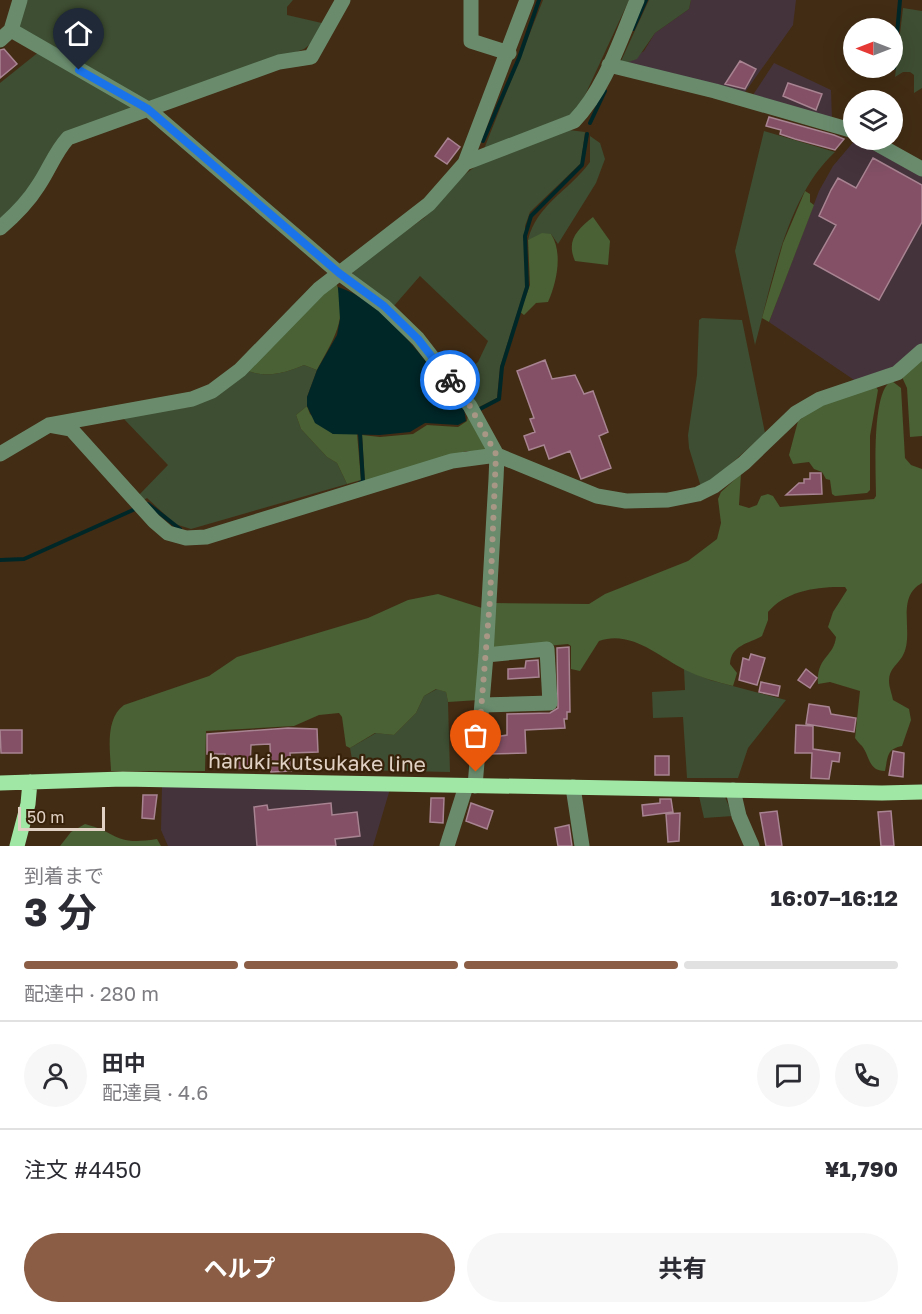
<!DOCTYPE html>
<html lang="ja">
<meta charset="utf-8">
<style>
body{margin:0;font-family:"Golos Text","Noto Sans JP",sans-serif;background:#f7f7f7;color:#2b2b33;height:100vh;display:flex;flex-direction:column;font-size:22px;white-space:nowrap}
*{box-sizing:border-box;margin:0}
p{font-size:20px;color:#7c7c81}
.icon{flex:none;width:33px;height:33px;fill:none;stroke:currentColor;stroke-width:2;stroke-linecap:round;stroke-linejoin:round}
.map{position:relative;height:846px;overflow:hidden}
.sheet{display:flex;flex-direction:column;background:#fff;flex:1}
.sheet>*{flex:none}
.needle{width:39px;rotate:270deg}
.tools{position:absolute;left:843px;top:18px;display:grid;gap:12px}
.tools a{display:grid;place-items:center;width:60px;height:60px;border-radius:50%;background:#fff;box-shadow:0 6px 24px #0002;font-size:30px}
.scale{position:absolute;left:18px;bottom:15px;width:87px;box-sizing:border-box;padding-left:6px;border:3px solid #e0d1c4;border-top:0;font-size:16px;line-height:21px;white-space:nowrap;color:#e0d1c4;-webkit-text-stroke:4px #38220a;paint-order:stroke}
.pin{position:absolute;display:grid;place-items:center;width:51px;height:51px;color:#fff;margin:-62px -26px;border-radius:50% 50% 50% 0;rotate:-45deg;box-shadow:0 0 6px #0007}
.pin .icon{rotate:45deg}
.courier{position:absolute;display:grid;place-items:center;width:60px;height:60px;margin:-30px;border:4px solid #1a73e8;border-radius:50%;background:#fff;color:#222;box-shadow:0 2px 8px #0007}
.head em{font-style:normal;font-weight:700}
.head div{display:flex;flex-direction:column-reverse}
.head{display:flex;align-items:center;justify-content:space-between;height:102px;padding:0 24px}
h1{font-size:39px;font-weight:700;line-height:45px}
.bar{display:grid;grid-template-columns:repeat(4,1fr);gap:9px 6px;align-content:center;height:72px;padding:0 24px}
.bar i{height:8px;border-radius:4px;background:#e1e1e2}
.bar .active{background:#8a5d44}
.bar p{grid-column:span 4}
.line{display:flex;align-items:center;gap:15px;padding:0 24px;border-top:2px solid #e1e1e2}
.line div{flex:1}
.round{display:grid;place-items:center;flex:none;width:63px;height:63px;border-radius:32px;background:#f7f7f7}
.action{display:flex;gap:12px;margin-top:auto;padding:12px 24px}
.action a{flex:1;height:69px;border-radius:36px;background:#8a5d44;color:#fff;font-size:24px;font-weight:700;line-height:69px;text-align:center}
.action a+a{background:#f7f7f7;color:#2b2b33}
.map>svg:first-child{display:block}
.industrial{fill:#45333b}
.green{fill:#3e4e32}
.forest{fill:#496134}
.water{fill:#002728}
.lines{fill:none;stroke-linecap:round;stroke-linejoin:round}
.stream{stroke:#002728;stroke-width:4}
.building{fill:#835065;stroke:#a88391;stroke-width:1.5}
.minor{stroke:#6a8c6d;stroke-width:15}
.major{stroke:#a0e7a6;stroke-width:15}
.done{stroke:#a99786;stroke-width:6;stroke-dasharray:0 10.8}
.route{stroke:#1a73e8;stroke-width:8}
.labels{text-anchor:middle;dominant-baseline:central;stroke-width:4.5;stroke-linejoin:round;paint-order:stroke}
.street-label{font-size:21px;fill:#e0d1c4;stroke:#38220a}
</style>
<div class="map">
<svg width="922" height="846" viewBox="0 0 922 846">
<rect width="100%" height="100%" fill="#422c14"/>
<path class="industrial" d="M 691,0 L 796,0 L 793,25 L 743,95 L 626,63 L 644,51 L 655,33 L 689,9 Z
M 774,63 L 831,90 L 832,120 L 751,98 Z
M 855,140 L 864,140 L 922,172 L 922,345 L 904,362 L 857,382 L 769,322 L 819,191 L 833,166 Z
M 162,786 L 390,789 L 373,846 L 168,846 L 161,830 Z"/>
<path class="green" d="M 22,0 L 293,0 L 287,7 L 287,15 L 326,24 L 313,42 L 304,49 L 154,106 L 18,29 Z
M 543,0 L 629,0 L 580,106 L 570,115 L 484,149 Z
M 649,0 L 691,0 L 689,9 L 655,33 L 637,59 L 626,63 L 621,61 Z
M 903,8 L 922,11 L 922,88 L 914,93 L 914,75 L 910,72 L 903,72 L 895,77 Z
M 40,51 L 138,108 L 70,133 L 36,184 L 0,225 L 0,83 Z
M 569,130 L 585,132 L 581,163 L 530,212 L 525,226 L 525,288 L 500,367 L 497,398 L 475,409 L 454,380 L 478,362 L 488,341 L 420,276 L 393,307 L 352,275 L 354,268 L 424,218 L 460,178 L 476,166 Z
M 764,131 L 835,152 C 786,197 772,283 755,345 L 735,251 Z
M 590,136 L 600,143 L 605,159 L 596,183 L 558,244 L 551,234 L 528,240 C 537,204 568,192 590,162 Z
M 702,318 L 742,320 L 765,433 L 713,480 L 701,487 L 689,448 L 688,435 L 697,375 L 699,320 Z
M 304,365 L 317,370 L 307,397 L 307,406 L 296,415 L 301,429 L 327,457 L 337,463 L 347,484 L 191,529 L 175,524 L 147,498 L 142,501 L 138,496 L 168,465 L 123,418 L 189,407 L 248,371 C 268,378 285,373 304,365 Z
M 684,669 L 710,680 L 786,700 L 748,748 L 738,778 L 687,778 L 683,717 L 653,718 L 652,692 L 685,690 Z
M 437,689 L 446,692 L 448,702 L 450,772 L 354,770 L 350,748 L 376,733 L 394,735 L 416,713 L 424,696 Z
M 699,796 L 725,797 L 733,816 L 704,818 Z"/>
<path class="forest" d="M 805,191 L 810,194 L 810,202 L 814,205 L 769,322 L 762,318 L 783,243 Z
M 593,217 L 610,241 L 608,265 L 575,261 C 566,240 577,230 593,217 Z
M 542,233 L 551,234 C 563,252 557,282 548,302 L 536,303 L 524,315 L 520,312 L 530,285 L 528,240 Z
M 336,282 C 349,319 333,339 317,370 L 304,365 C 285,373 268,378 248,371 Z
M 922,360 L 922,436 L 910,437 L 907,388 L 902,377 Z
M 892,381 L 901,388 L 905,458 L 911,465 L 922,469 L 922,583 C 894,598 916,635 902,657 C 897,665 889,669 889,681 C 889,687 892,694 893,700 L 909,709 L 911,720 L 902,746 C 887,749 888,756 885,771 C 868,771 870,756 862,746 C 859,743 857,741 855,738 L 860,691 L 830,682 L 818,684 C 816,657 834,657 836,637 L 828,627 L 833,612 L 847,590 L 845,587 C 818,586 785,591 768,612 L 768,620 L 762,636 C 748,644 731,645 730,664 L 737,673 L 733,686 C 716,682 700,677 685,670 C 658,656 631,630 599,641 L 580,671 L 571,669 L 571,646 L 568,644 L 492,651 L 493,603 L 589,604 L 605,594 L 688,561 L 717,539 L 721,523 L 718,499 L 721,492 L 741,474 L 739,505 L 749,508 L 757,505 L 761,496 L 768,494 L 773,496 L 780,507 L 874,499 L 876,496 C 876,475 871,389 892,381 Z
M 876,387 L 878,390 L 870,436 L 870,490 L 867,493 L 835,496 L 832,494 L 830,480 L 826,479 L 822,472 L 814,469 L 809,462 L 793,464 L 789,455 L 798,421 L 821,405 Z
M 307,406 L 310,414 L 333,434 L 357,433 L 361,480 L 347,484 L 337,463 L 327,457 L 301,429 L 296,415 Z
M 468,415 L 490,451 L 466,451 L 365,483 L 362,435 L 380,437 L 413,434 L 427,425 L 458,427 L 467,421 Z
M 438,594 L 485,609 L 479,700 L 448,702 L 446,692 L 436,689 L 424,696 L 416,713 L 394,735 L 375,733 L 350,748 L 346,746 L 342,717 L 339,713 L 319,715 L 294,726 L 206,731 L 205,771 L 111,771 C 110,749 105,719 124,705 L 209,676 L 237,657 L 368,618 L 408,600 Z
M 85,824 C 120,833 113,846 157,839 L 161,846 L 60,846 L 71,832 Z"/>
<path class="water" d="M 338,287 C 381,301 413,346 441,380 C 448,389 455,403 464,409 L 466,421 L 458,425 L 425,423 L 410,432 L 380,435 L 333,434 L 315,423 L 307,406 L 307,397 L 317,370 L 337,335 L 340,319 Z"/>
<g class="lines">
<path class="stream" d="M 633,29 L 646,0
M 894,68 L 900,0
M 590,123 L 605,91
M 483,141 L 519,58 L 539,0
M 480,409 L 499,399 L 502,367 L 527,287 L 525,236 L 531,216 L 582,165 L 587,134
M 360,433 L 363,482 L 360,483
M 148,504 L 180,529
M 0,560 L 24,559 L 133,510"/>
</g>
<path class="building" d="M 4,49 L 17,64 L 0,78 L 0,50 Z
M 740,61 L 756,69 L 745,89 L 725,84 Z
M 788,83 L 822,94 L 816,110 L 783,96 Z
M 769,117 L 834,135 L 844,139 L 835,150 L 795,139 L 780,134 L 781,130 L 766,126 Z
M 448,138 L 460,147 L 447,164 L 435,156 Z
M 873,158 L 922,185 L 922,222 L 879,300 L 814,264 L 836,225 L 819,216 L 831,190 L 838,178 L 856,188 Z
M 545,360 L 552,379 L 575,375 L 584,394 L 593,391 L 608,432 L 599,436 L 611,468 L 581,479 L 570,451 L 549,459 L 544,445 L 529,450 L 524,436 L 535,432 L 530,419 L 534,418 L 517,371 Z
M 810,473 L 821,473 L 822,494 L 786,495 L 799,483 L 804,483 L 804,479 L 810,479 Z
M 569,647 L 570,712 L 567,712 L 567,719 L 564,719 L 565,728 L 525,730 L 526,753 L 487,754 L 489,738 L 507,735 L 507,714 L 550,713 L 558,708 L 557,648 Z
M 751,654 L 765,658 L 757,685 L 739,680 L 743,658 L 749,660 Z
M 538,660 L 539,677 L 508,679 L 508,669 L 525,668 L 526,661 Z
M 806,669 L 817,678 L 810,688 L 798,680 Z
M 761,682 L 780,686 L 778,696 L 759,692 Z
M 809,704 L 829,707 L 831,714 L 856,718 L 854,732 L 806,724 Z
M 796,725 L 813,726 L 813,749 L 840,753 L 839,762 L 832,761 L 829,779 L 811,778 L 812,753 L 795,753 Z
M 288,728 L 317,729 L 318,752 L 290,753 L 291,771 L 271,772 L 270,744 L 251,745 L 250,768 L 225,769 L 225,754 L 207,754 L 207,734 Z
M 0,730 L 22,730 L 22,753 L 1,753 Z
M 893,751 L 904,753 L 903,777 L 889,775 Z
M 655,756 L 669,756 L 669,775 L 655,775 Z
M 143,795 L 157,795 L 154,819 L 142,818 Z
M 431,798 L 444,798 L 443,823 L 430,822 Z
M 660,799 L 671,799 L 673,812 L 643,816 L 642,805 L 660,803 Z
M 331,803 L 332,815 L 357,812 L 360,836 L 335,839 L 336,846 L 257,846 L 254,807 L 267,805 L 268,810 Z
M 471,803 L 493,811 L 487,829 L 466,821 Z
M 777,811 L 782,846 L 766,846 L 760,813 Z
M 891,811 L 894,846 L 881,846 L 878,812 Z
M 680,813 L 679,841 L 668,842 L 666,814 Z
M 569,825 L 572,846 L 558,846 L 555,828 Z"/>
<g class="lines">
<path class="minor" d="M 471,0 L 471,41 L 509,53
M 11,30 L 148,109 L 339,273 L 384,306 L 418,339 L 470,406 L 497,455 L 496,479 L 486,655 L 475,786
M 0,40 L 11,30 L 20,0
M 609,65 L 715,91 L 854,131
M 870,140 L 922,169
M 465,163 L 574,121 C 605,89 620,40 637,0
M 0,228 C 14,216 28,202 38,186 C 49,170 55,152 68,138 L 279,62 L 311,57 L 343,0
M 49,425 L 71,429 L 154,521 L 168,533 L 186,538 L 206,537 L 452,461 L 497,455 L 597,496 L 626,501 L 668,500 L 698,494 L 714,486 L 744,463 L 796,413 L 820,399 L 897,373 L 922,351
M 0,454 L 49,425 L 192,399 L 212,391 L 240,370 L 319,289 L 429,204 L 465,163 L 527,0
M 482,705 L 550,703 L 547,649 L 486,655
M 573,787 L 582,846
M 733,790 L 739,816 L 752,846
M 447,846 L 466,786"/>
<path class="major" d="M 0,783 L 123,779 L 882,793 L 922,792
M 17,846 L 28,804 L 30,782"/>
</g>
<g class="lines">
<path class="done" d="M 450,380 L 470,406 L 496,454 L 490,600 L 476,772"/>
<path class="route" d="M 79,70 L 148,109 L 339,273 L 384,306 L 418,339 L 450,380"/>
</g>
<g class="labels">
<g class="street-label">
<text transform="translate(317 762) rotate(1)">haruki-kutsukake line</text>
</g>
</g>
</svg>
<div class="tools">
<a><svg class="needle" viewBox="-14 -14 28 28"><path d="M0-13l5 13h-10z" fill="#e53935"/><path d="M0 13l5-13h-10z" fill="#7c7c81"/></svg></a>
<a><svg class="icon" aria-label="layers" viewBox="0 0 24 24"><path d="M12 4l9 5-9 5-9-5zM3 14l9 5 9-5"/></svg></a>
</div>
<div class="scale">50 m</div>
<div class="pin" style="left:476px;top:772px;background:#ea580c"><svg class="icon" aria-label="bag" viewBox="0 0 24 24"><path d="M5 8h14l-1 12H6zM9 8a3 3 0 0 1 6 0"/></svg></div>
<div class="pin" style="left:79px;top:70px;background:#1f2937"><svg class="icon" aria-label="home" viewBox="0 0 24 24"><path d="M3 11l9-7 9 7M6 9v11h12V9"/></svg></div>
<div class="courier" style="left:450px;top:380px"><svg class="icon" aria-label="bike" viewBox="0 0 24 24"><circle cx="6" cy="16" r="4"/><circle cx="18" cy="16" r="4"/><path d="M6 16l4-8h5l3 8M10 8l3 8H6M13 5h3"/></svg></div>
</div>
<section class="sheet">
<div class="head"><div><h1>3 分</h1><p>到着まで</p></div><em>16:07–16:12</em></div>
<div class="bar"><i class="active"></i><i class="active"></i><i class="active"></i><i></i><p>配達中 · 280 m</p></div>
<div class="line" style="height:108px"><a class="round"><svg class="icon" aria-label="person" viewBox="0 0 24 24"><circle cx="12" cy="8" r="4"/><path d="M4 21q1-7 8-7t8 7"/></svg></a><div><b>田中</b><p>配達員 · 4.6</p></div><a class="round"><svg class="icon" aria-label="chat" viewBox="0 0 24 24"><path d="M4 5h16v11H9l-5 4z"/></svg></a><a class="round"><svg class="icon" aria-label="phone" viewBox="0 0 24 24"><path d="M5 4h4l2 5-3 2q2 4 5 5l2-3 5 2v4C11 20 4 13 5 4z"/></svg></a></div>
<div class="line" style="height:78px"><div>注文 #4450</div><b>¥1,790</b></div>
<div class="action"><a>ヘルプ</a><a>共有</a></div>
</section>
